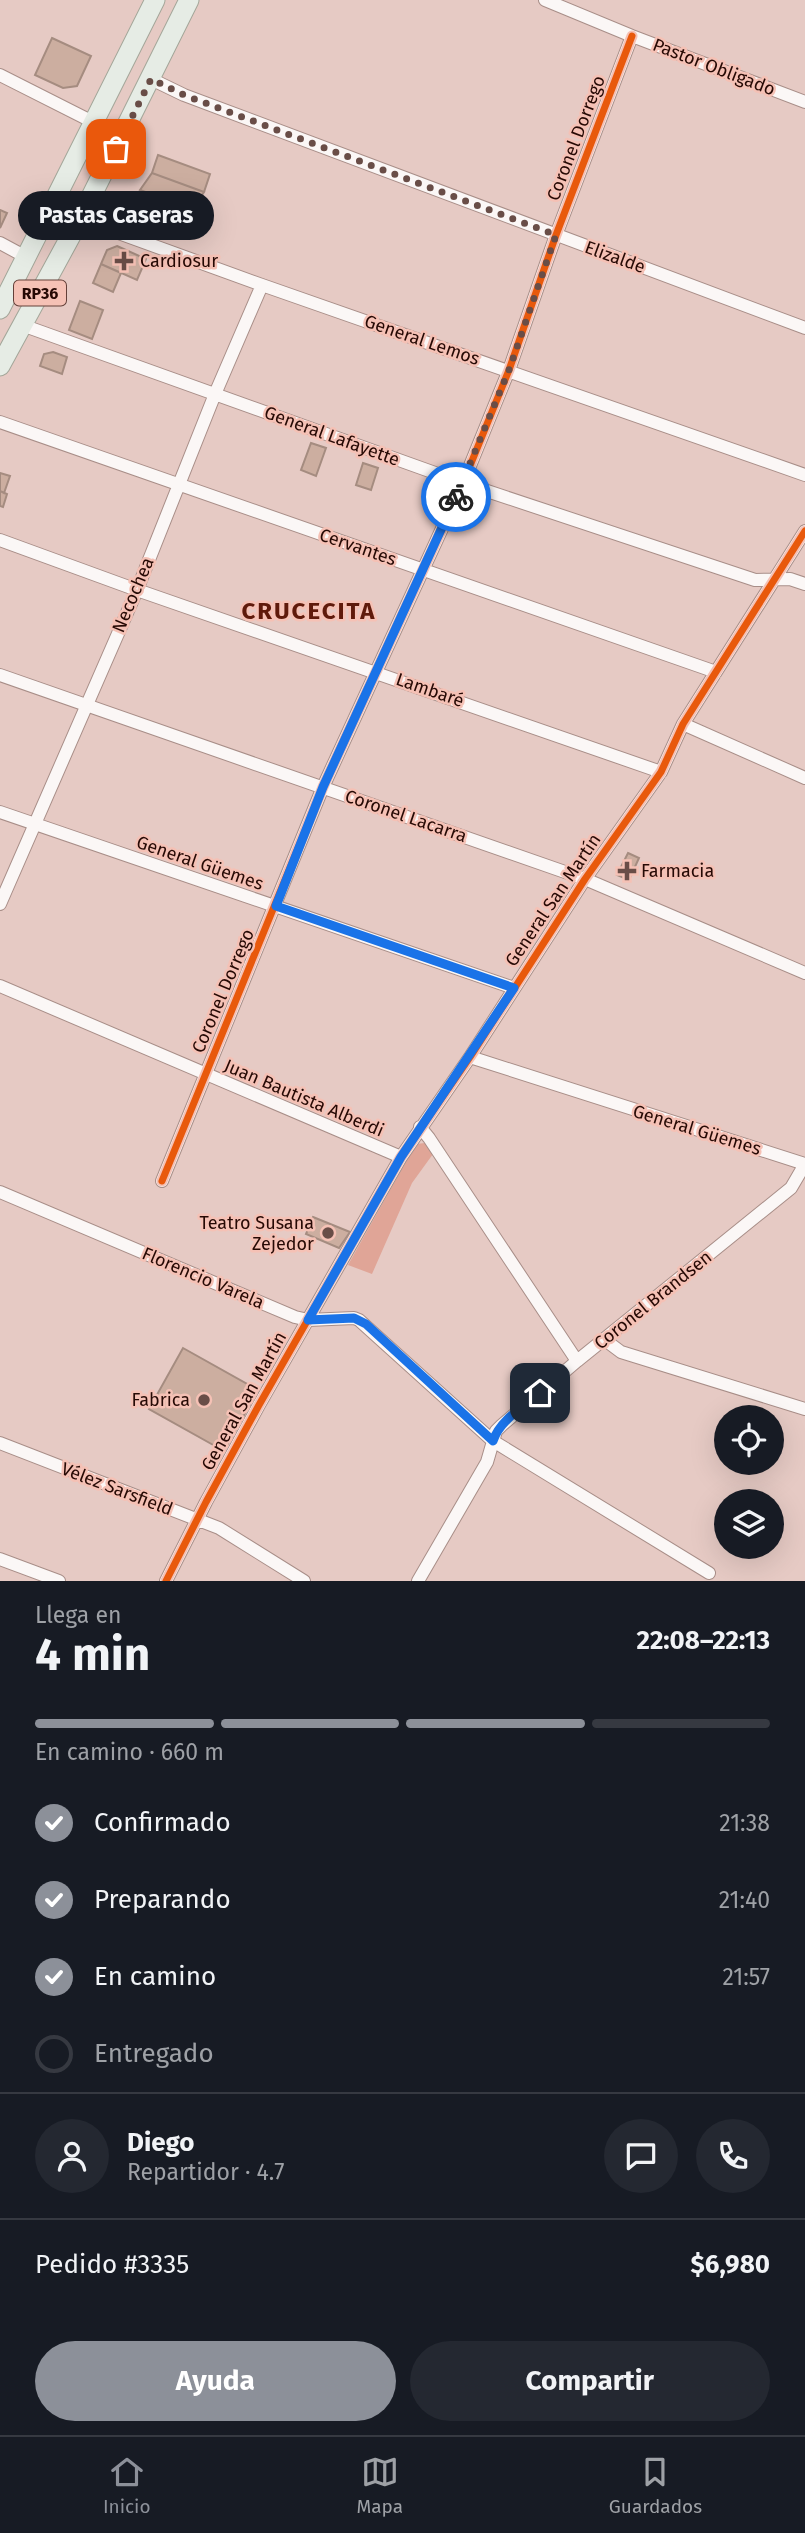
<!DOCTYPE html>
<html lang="es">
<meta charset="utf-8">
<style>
body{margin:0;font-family:"Fira Sans",sans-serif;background:#242831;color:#f1f3f6;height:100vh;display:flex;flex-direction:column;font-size:26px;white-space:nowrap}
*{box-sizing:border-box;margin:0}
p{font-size:23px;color:#9ea1a6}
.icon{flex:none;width:38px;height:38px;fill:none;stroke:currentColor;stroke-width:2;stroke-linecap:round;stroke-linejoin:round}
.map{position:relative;height:1581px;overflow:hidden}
.sheet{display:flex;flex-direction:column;background:#171b24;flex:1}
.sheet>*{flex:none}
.fabs{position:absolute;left:714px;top:1405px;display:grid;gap:14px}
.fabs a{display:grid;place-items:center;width:70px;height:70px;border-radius:50%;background:#171b24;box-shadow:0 7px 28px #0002;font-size:35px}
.pin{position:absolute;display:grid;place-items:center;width:60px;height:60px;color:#fff;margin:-30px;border-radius:14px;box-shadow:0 4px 10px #0006}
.courier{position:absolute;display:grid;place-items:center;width:70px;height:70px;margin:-35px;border:5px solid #1a73e8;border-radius:50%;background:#fff;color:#222;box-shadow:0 2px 9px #0007}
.bubble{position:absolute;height:49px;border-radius:24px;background:#171b24;box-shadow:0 7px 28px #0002;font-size:23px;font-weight:700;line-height:49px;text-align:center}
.summary em{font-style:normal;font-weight:700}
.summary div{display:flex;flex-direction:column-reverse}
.summary{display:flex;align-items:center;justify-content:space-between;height:119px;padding:0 35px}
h1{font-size:46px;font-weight:700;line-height:52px}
.bar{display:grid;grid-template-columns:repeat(4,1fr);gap:10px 7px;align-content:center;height:84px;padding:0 35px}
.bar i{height:9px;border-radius:5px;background:#363941}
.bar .active{background:#8c9099}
.bar p{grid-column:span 4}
.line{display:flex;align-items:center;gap:18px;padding:0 35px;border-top:2px solid #363941}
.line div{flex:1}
.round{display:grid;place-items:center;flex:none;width:74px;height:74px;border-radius:37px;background:#242831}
ol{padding:0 35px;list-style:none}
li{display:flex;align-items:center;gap:21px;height:77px}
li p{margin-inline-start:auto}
li .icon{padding:7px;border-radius:50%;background:#8c9099;color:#fff;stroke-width:4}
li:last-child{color:#9ea1a6}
li i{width:38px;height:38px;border:4px solid #363941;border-radius:50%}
.button{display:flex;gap:14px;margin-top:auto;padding:14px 35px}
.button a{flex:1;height:80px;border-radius:42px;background:#8c9099;color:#fff;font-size:28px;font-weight:700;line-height:80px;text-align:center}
.button a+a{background:#242831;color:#f1f3f6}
.tabs{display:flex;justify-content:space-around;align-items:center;height:98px;border-top:2px solid #363941;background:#171b24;font-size:19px;color:#9ea1a6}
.tabs a{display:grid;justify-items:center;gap:4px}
.tabs .active{color:#8c9099}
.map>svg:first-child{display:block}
.green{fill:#e0a597}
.building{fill:#ccaea0;stroke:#a58c80;stroke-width:2}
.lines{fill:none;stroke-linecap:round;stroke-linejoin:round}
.street-casing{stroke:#a88e88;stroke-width:14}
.primary-casing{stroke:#a3a699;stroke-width:21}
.street{stroke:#fbf7f6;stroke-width:12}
.primary{stroke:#e6ece5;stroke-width:19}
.cycleway-casing{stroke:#f5c1b5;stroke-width:11}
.cycleway{stroke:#e8590c;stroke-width:7}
.done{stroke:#694d47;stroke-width:7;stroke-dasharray:0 12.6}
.route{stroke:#1a73e8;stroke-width:9}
.poi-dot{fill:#694d47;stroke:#f5c1b5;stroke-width:2.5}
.labels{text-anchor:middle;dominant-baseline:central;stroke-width:5;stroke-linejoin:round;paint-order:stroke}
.shield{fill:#f5c1b5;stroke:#644039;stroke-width:2}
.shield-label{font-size:16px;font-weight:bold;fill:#260904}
.street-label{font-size:18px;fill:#260904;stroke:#f5c1b5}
.poi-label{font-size:18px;fill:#260904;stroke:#f5c1b5;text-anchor:start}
.district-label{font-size:24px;font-weight:bold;letter-spacing:2px;fill:#5f1a0b;stroke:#f5c1b5}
</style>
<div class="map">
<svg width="805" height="1581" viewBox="0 0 805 1581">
<rect width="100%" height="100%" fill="#e6cac4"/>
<path class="green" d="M 425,1143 L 433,1154 L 412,1183 L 372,1274 L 348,1265 L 416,1144 Z"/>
<path class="building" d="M 52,38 L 91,56 L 77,86 L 63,88 L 35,75 Z
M 158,155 L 210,174 L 204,192 L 152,173 Z
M 152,173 L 204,192 L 192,209 L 140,190 Z
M 0,210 L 7,213 L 0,228 Z
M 117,246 L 146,259 L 137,280 L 101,264 L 107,250 Z
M 101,264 L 121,273 L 113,292 L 93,283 Z
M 80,301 L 103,310 L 92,339 L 69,330 Z
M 53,352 L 67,357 L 62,374 L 40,366 L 44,354 Z
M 311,443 L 326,448 L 316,476 L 301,470 Z
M 363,463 L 378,468 L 371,490 L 356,485 Z
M 0,473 L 10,476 L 4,493 L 0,491 Z
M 0,491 L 7,494 L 3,507 L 0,506 Z
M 628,853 L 639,858 L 629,880 L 617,875 Z
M 313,1217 L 350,1232 L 339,1248 L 306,1234 Z
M 183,1348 L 258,1390 L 224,1451 L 149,1409 Z"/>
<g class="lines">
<defs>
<path id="street" d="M 545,0 L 632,36 L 805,102
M 0,75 L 95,123
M 151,79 L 184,95 L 805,328
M 80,219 L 262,285 L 805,475
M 0,243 L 26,257
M 22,325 L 463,483 L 755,580 L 790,579 L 805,584
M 0,422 L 716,672
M 0,540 L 137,590 L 661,772
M 0,675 L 585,879 L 805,973
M 683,724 L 805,778
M 0,812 L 514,988
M 0,904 L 137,590 L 215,394 L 262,285
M 0,986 L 401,1157
M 470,1057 L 805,1164
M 420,1127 L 429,1138 L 577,1361
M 162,1181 L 323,787 L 463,483 L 509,370 L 556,235 L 632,36
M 0,1192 L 295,1317 L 308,1320 L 354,1318 L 359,1320 L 493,1441 L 709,1573
M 605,1340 L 621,1352 L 805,1409
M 0,1443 L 219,1528 L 304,1581
M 0,1559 L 59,1581
M 166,1581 L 206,1502 L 259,1405 L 401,1157 L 470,1057 L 585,879 L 661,772 L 683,724 L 805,531
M 418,1581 L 487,1462 L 496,1431 L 502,1425 L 577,1361 L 791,1188 L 805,1164"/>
<path id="primary" d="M 0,309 L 155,0
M 0,366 L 80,219 L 189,0"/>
</defs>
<use href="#street" class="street-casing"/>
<use href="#primary" class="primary-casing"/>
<use href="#street" class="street"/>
<use href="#primary" class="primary"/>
<defs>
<path id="cycleway" d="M 162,1181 L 323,787 L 463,483 L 509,370 L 556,235 L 632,36
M 166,1581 L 206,1502 L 259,1405 L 401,1157 L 470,1057 L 585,879 L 661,772 L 683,724 L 805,531"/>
</defs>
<use href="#cycleway" class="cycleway-casing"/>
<use href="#cycleway" class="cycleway"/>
</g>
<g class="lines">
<path class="done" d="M 116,149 L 151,79 L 184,95 L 556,235 L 509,370 L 456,497"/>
<path class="route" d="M 456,497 L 323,787 L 276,906 L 514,988 L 401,1157 L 308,1320 L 354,1318 L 366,1324 L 493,1441 C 500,1420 523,1407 540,1393"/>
</g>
<g class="poi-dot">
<path d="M120.5 250.5h7v7h7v7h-7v7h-7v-7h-7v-7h7z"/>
<path d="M623.5 860.5h7v7h7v7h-7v7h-7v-7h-7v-7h7z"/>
<circle cx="328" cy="1233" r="7"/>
<circle cx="204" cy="1400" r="7"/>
</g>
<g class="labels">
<rect class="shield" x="14" y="280.5" width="52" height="25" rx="5"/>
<g class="shield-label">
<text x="40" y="293">RP36</text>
</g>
<g class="street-label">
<text transform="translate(714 67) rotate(21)">Pastor Obligado</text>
<text transform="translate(576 138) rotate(-69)">Coronel Dorrego</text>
<text transform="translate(615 257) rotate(20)">Elizalde</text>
<text transform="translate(422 340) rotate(19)">General Lemos</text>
<text transform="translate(332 436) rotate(20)">General Lafayette</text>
<text transform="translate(358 547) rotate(19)">Cervantes</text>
<text transform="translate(133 595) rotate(-67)">Necochea</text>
<text transform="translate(430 690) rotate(19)">Lambaré</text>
<text transform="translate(406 816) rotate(19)">Coronel Lacarra</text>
<text transform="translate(200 863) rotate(19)">General Güemes</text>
<text transform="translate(553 900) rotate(-56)">General San Martín</text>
<text transform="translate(223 991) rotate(-67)">Coronel Dorrego</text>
<text transform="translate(304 1098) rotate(23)">Juan Bautista Alberdi</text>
<text transform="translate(697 1130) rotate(17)">General Güemes</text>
<text transform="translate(203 1278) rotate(23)">Florencio Varela</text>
<text transform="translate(653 1300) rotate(-39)">Coronel Brandsen</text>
<text transform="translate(244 1401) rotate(-61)">General San Martín</text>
<text transform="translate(117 1489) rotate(21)">Vélez Sarsfield</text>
</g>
<g class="poi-label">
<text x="140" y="261">Cardiosur</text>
<text x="641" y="871">Farmacia</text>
<text x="314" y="1223" text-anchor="end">Teatro Susana<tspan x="314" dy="21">Zejedor</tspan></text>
<text x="190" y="1400" text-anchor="end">Fabrica</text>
</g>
<g class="district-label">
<text x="309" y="611">CRUCECITA</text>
</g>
</g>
</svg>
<div class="fabs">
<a><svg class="icon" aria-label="locate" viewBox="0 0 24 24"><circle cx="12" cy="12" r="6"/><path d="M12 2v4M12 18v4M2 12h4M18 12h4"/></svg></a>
<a><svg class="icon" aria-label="layers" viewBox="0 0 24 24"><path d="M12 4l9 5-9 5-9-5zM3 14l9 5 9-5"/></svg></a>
</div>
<div class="pin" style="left:116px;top:149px;background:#ea580c"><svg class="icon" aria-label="bag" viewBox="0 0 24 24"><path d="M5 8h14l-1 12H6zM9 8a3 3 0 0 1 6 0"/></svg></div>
<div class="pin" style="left:540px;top:1393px;background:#1f2937"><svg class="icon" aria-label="home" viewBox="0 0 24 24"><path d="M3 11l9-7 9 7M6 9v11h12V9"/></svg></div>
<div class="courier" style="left:456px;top:497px"><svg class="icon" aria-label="bike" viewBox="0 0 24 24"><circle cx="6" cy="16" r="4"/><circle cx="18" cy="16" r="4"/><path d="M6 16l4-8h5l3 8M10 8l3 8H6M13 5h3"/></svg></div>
<div class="bubble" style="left:18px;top:191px;width:196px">Pastas Caseras</div>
</div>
<section class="sheet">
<div class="summary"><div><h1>4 min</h1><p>Llega en</p></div><em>22:08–22:13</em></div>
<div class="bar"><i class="active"></i><i class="active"></i><i class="active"></i><i></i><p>En camino · 660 m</p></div>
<ol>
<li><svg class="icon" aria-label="check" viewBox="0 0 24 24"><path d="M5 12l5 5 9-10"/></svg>Confirmado<p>21:38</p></li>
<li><svg class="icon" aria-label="check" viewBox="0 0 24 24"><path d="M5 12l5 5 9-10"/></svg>Preparando<p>21:40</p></li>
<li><svg class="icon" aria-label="check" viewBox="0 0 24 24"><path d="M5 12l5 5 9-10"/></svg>En camino<p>21:57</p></li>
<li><i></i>Entregado</li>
</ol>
<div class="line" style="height:126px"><a class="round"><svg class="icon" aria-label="person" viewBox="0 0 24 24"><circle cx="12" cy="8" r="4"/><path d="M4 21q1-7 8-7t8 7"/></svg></a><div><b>Diego</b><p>Repartidor · 4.7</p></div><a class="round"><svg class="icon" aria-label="chat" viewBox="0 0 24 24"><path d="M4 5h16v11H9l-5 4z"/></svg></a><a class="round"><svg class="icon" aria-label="phone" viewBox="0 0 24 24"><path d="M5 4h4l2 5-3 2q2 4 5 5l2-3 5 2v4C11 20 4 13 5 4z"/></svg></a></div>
<div class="line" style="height:91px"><div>Pedido #3335</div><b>$6,980</b></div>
<div class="button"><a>Ayuda</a><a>Compartir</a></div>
</section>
<nav class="tabs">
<a class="active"><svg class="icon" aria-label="home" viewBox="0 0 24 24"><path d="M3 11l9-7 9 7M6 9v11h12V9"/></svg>Inicio</a>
<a><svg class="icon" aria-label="map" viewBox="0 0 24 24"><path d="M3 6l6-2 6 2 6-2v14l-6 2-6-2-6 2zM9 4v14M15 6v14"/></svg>Mapa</a>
<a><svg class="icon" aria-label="saved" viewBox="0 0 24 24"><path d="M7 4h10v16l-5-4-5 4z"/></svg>Guardados</a>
</nav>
